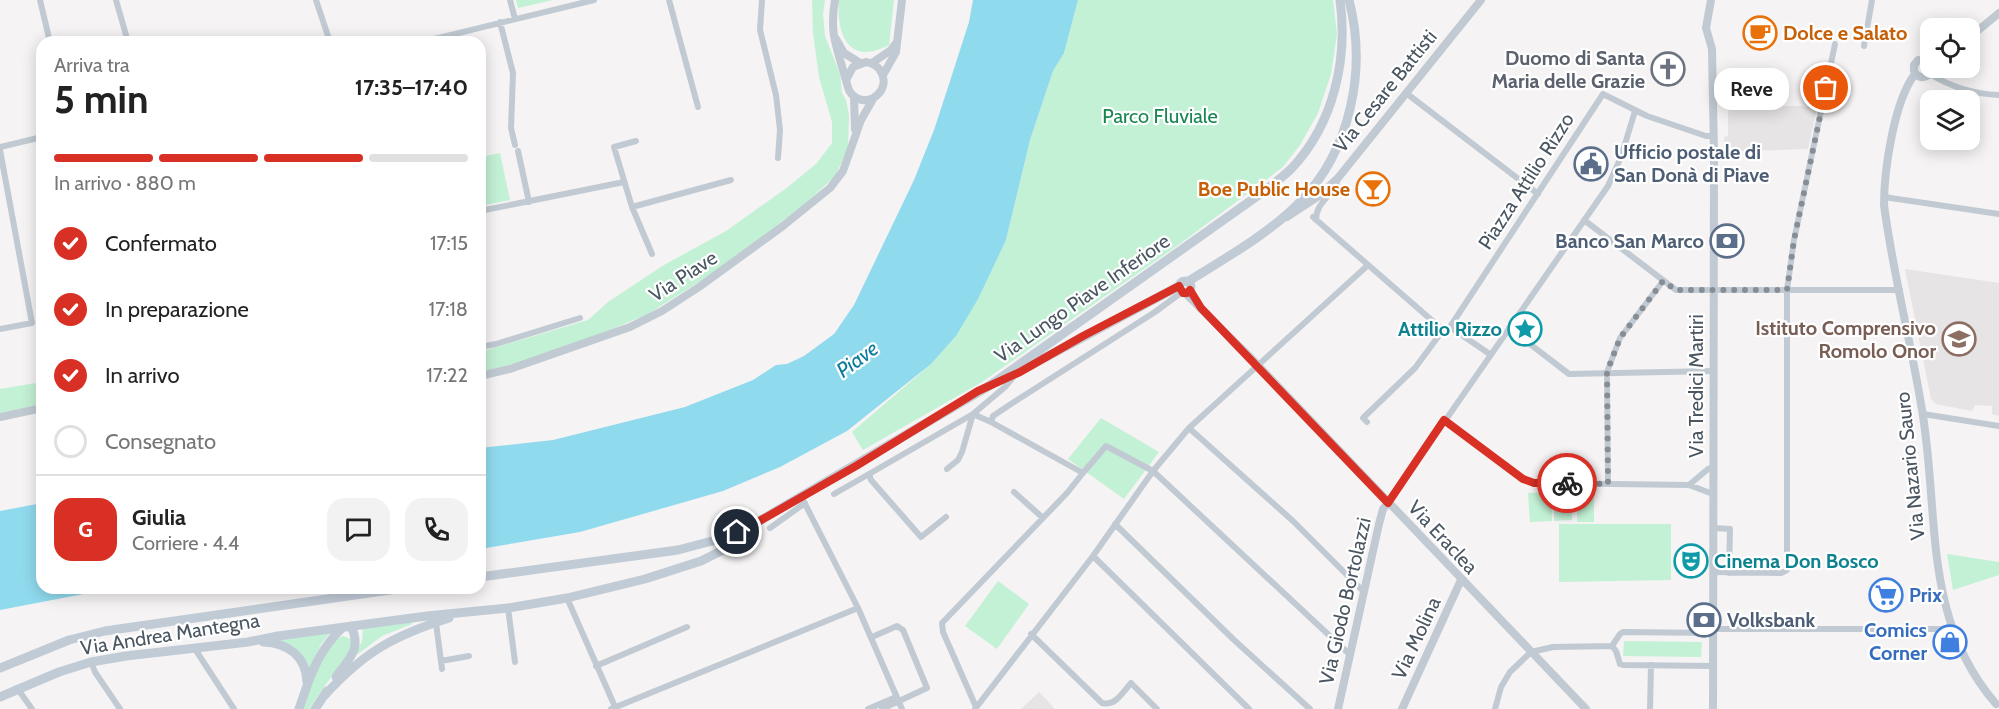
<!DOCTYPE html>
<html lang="it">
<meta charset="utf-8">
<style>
body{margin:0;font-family:Cabin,sans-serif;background:#f2f2f2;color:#222;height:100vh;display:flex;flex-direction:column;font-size:22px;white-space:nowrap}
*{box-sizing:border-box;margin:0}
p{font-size:20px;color:#767676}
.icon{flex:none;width:33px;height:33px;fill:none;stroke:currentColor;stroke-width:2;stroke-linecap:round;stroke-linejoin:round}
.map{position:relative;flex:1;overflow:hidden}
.side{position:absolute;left:36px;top:36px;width:450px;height:558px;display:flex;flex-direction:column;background:#fff;border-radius:18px;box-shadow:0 3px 15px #0003}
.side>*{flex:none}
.buttons{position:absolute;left:1920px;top:18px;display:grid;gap:12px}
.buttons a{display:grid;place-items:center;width:60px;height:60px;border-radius:12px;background:#fff;box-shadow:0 3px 15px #0003;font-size:30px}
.pin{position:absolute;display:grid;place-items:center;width:51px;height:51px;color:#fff;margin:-26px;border:3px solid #fff;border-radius:50%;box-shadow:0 2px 6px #0007}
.courier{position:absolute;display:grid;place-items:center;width:60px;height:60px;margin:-30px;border:4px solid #d93025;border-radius:50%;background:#fff;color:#222;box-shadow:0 2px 8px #0007}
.bubble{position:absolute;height:42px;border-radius:18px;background:#fff;box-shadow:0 3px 15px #0003;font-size:20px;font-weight:700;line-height:42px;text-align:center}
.overview em{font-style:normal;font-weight:700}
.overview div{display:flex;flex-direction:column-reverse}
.overview{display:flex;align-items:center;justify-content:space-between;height:102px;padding:0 18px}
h1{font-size:39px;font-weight:700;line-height:45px}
.bar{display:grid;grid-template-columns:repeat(4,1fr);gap:9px 6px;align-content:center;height:72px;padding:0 18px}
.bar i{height:8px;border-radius:4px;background:#e0e0e0}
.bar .current{background:#d93025}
.bar p{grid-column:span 4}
.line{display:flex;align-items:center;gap:15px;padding:0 18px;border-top:2px solid #e0e0e0}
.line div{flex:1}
.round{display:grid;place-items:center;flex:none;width:63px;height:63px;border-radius:18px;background:#f2f2f2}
ol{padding:0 18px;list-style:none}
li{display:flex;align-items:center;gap:18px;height:66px}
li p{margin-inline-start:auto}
li .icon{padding:6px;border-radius:50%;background:#d93025;color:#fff;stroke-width:4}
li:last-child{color:#767676}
li i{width:33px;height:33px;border:3px solid #e0e0e0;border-radius:50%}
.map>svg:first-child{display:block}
.education{fill:#e6e4e5}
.green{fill:#c3f1d5}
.water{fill:#90daee}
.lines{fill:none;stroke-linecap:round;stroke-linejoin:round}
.minor{stroke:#c1cad2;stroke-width:6}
.tertiary{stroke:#c1cad2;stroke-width:8}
.secondary{stroke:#c1cbd6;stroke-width:9}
.done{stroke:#868d94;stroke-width:6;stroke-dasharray:0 10.8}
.route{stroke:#d93025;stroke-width:8}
.labels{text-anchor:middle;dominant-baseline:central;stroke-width:4.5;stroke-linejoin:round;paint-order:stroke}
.food-label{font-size:20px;font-weight:bold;fill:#c56008;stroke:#fff;text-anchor:start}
.worship-label{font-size:20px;font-weight:bold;fill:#5b616d;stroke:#fff;text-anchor:end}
.street-label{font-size:20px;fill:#4a5661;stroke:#fff}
.park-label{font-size:20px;fill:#17864f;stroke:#fff}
.service-label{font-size:20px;font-weight:bold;fill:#4e5e75;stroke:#fff;text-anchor:start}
.education-label{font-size:20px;font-weight:bold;fill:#785e54;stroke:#fff;text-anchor:end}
.culture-label{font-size:20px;font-weight:bold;fill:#0d838f;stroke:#fff;text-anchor:end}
.shop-label{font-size:20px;font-weight:bold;fill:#366cbe;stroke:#fff;text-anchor:start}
.water-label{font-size:21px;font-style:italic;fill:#0c7c9b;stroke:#fff}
</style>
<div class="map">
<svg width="1999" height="709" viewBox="0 0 1999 709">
<rect width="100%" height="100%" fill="#f5f3f3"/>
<path class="education" d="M 1728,106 L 1803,106 L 1817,109 L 1808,149 L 1725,152 L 1724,137 L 1728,136 Z
M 1905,269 L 1999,283 L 1999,416 L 1992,414 L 1992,406 L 1975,405 L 1972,411 L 1936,404 L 1931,399 Z
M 1039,692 L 1055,709 L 1021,709 Z"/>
<path class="green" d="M 516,0 L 553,0 L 518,8 Z
M 812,0 L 825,0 L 823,14 L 825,36 L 840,74 L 842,93 L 846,100 L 849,115 L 848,149 L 835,176 L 805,204 L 755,242 L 716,271 L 648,314 L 588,339 L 518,363 L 480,372 L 480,352 L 588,320 L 608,302 L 664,265 L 726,231 L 788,187 L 817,163 L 832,143 L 832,122 L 819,77 L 813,33 Z
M 839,0 L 894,0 L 889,45 C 850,66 836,36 839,0 Z
M 1078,0 L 1333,0 L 1337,34 L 1331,74 L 1318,113 L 1300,145 L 1283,167 L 1181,243 L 982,382 L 863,450 L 852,432 L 931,364 L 956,336 L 1006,240 L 1030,140 L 1053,71 L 1064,53 Z
M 500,153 L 510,200 L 480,206 L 480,157 Z
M 42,382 L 42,404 L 0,413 L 0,389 Z
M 1101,418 L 1159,452 L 1124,499 L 1068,459 Z
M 1554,491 L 1572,491 L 1572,520 L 1554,521 Z
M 1577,491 L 1594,491 L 1594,522 L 1577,522 Z
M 1551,492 L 1552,521 L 1530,522 L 1528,493 Z
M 1559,524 L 1671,524 L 1671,580 L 1559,582 Z
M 1947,554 L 1999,562 L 1999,575 L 1953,590 Z
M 998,581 L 1029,604 L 997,649 L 965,626 Z
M 412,622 L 412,624 L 382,636 L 358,654 L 356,653 L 362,641 L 363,628 Z
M 330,633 L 321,644 L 309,670 L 278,640 Z
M 343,636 L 354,640 L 347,654 L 309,709 L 304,709 C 311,687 319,645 343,636 Z
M 1624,641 L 1702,642 L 1701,657 L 1623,656 Z"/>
<path class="water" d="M 973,0 L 1078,0 L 1064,53 L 1053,71 L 1030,140 L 1006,240 L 978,299 L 956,336 L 931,364 L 847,431 L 780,467 L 723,491 L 580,532 L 480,549 L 480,448 L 553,440 L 685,407 L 753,380 L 776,365 L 787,364 L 804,356 L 834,334 L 854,305 L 914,180 L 934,130 L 951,78 L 969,22 Z
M 42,503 L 42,588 L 115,588 L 0,610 L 0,511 Z"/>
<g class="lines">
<path class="minor" d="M 40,0 L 50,42
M 116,0 L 128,42
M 316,0 L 330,42
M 510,0 L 515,19
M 669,0 L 698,107
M 762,0 L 760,30 L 776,95 L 780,130 L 778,158
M 500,22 L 513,73 L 511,128 L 515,145
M 422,42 L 594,0
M 1864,46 L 1872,0
M 1930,74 C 1951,87 1974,94 1999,95
M 1406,93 L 1538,194
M 636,141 L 614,147 L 632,207 L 652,254
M 0,147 L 42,137
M 0,150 L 32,323 L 0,329
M 518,151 L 529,202
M 1884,197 L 1999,214
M 632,207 L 731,180
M 480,211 L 624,182
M 1313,217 L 1443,330 L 1450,327
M 1316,220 C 1316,200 1335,196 1338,178
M 1584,220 L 1676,290 L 1900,290
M 1182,292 L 1155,312 L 1014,402 L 993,416 L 991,422 L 1083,473 L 1106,446 L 1153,471 L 1347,652 L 1350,653
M 1450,327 L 1603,94 L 1647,116 L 1706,136 L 1714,136
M 1450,327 L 1491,355
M 1509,328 L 1569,374 L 1713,371
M 480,347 L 496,344 L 580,318
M 1923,414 L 1999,426
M 1444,420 L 1523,479 L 1534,483 L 1689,485 L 1713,494
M 1367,422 L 1363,418 L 1415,368 L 1443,330
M 1189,428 L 1293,521 L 1363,591
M 947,469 L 958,460 L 962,452 L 973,414 L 1005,387 L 1014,376
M 1608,484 L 1607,372 L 1620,338 L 1663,281
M 1689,485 L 1708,469 L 1713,468
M 1014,492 L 1043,518
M 834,494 L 869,474
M 801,496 L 858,608 L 902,709
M 1388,503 L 1608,186 L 1621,157 L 1635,111
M 946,517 L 921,537 L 871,480 L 869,474 L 973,414 L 991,422
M 1115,524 L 1233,639 L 1310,709
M 770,528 L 805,503
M 1713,528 L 1730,529 L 1729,573
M 1093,556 L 1249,709
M 1713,572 L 1781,573 L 1787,570 L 1787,290 L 1794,240 L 1835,44
M 567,598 L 616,709
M 508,608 L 515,662
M 436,623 L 442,669
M 1713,629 L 1954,629
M 1713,633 L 1623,632 L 1620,634 L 1612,646 L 1616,651 L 1620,664 L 1623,665 L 1713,666
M 1031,634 L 1102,703 C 1116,706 1122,693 1131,683 L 1157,709
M 872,637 L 897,626 L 903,630 L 927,688 L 882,709
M 195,649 L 234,709
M 441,661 L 469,656
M 91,662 L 95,672 L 120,709
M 596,666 L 687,627
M 17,688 L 32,709
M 976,707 L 943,632 L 942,623 L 1067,493 L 1083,473
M 611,709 L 858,608
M 868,709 L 896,697
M 975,709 L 1093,556 L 1153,471 L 1189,428 L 1367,266
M 1495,709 L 1501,687 L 1510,672 L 1531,652 L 1553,647 L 1612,646
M 1650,709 L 1651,665"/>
<path class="tertiary" d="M 835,0 C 829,33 837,47 845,77 C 848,85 847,92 855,97 C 871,108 891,88 881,72 C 878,66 873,63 866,62 L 853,67 L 846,80
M 1711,0 L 1706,28 L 1712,49 L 1714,154 L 1713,709
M 1970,37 L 1999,13
M 836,39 L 844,53 L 860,63
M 872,63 L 891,50 L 897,42
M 1930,64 L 1925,60 L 1918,60 L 1914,65 L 1914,71 C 1917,78 1924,79 1930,74 L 1931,68
M 1915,74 C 1894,101 1884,170 1884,205 C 1893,274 1911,342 1922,410 C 1940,514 1921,617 1996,704
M 883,75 L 896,52 L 902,0
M 854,97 L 855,129
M 1287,217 L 1319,196 L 1338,178 L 1481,0
M 1185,293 L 1249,356 L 1586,709
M 480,376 L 510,369 L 630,327 L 662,311 L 699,287 L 783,226 L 830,188 L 843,171 L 861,120 L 873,99
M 0,417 L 42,408
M 1338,709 L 1379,524 L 1383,509 L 1388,503
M 1402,709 L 1461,580"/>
<path class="secondary" d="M1179 287a6 6 0 1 1 12 0a6 6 0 1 1-12 0Z
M 1187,282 C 1224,259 1270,233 1300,202 C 1351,150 1367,69 1349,0
M 1005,379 L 1179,286
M 480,577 L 678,550 L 712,541 L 749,527 L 989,386 L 1263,192 C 1273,184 1283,177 1292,168 C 1334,123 1348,59 1340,0
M 263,642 C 288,643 306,656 307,682
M 0,668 L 69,640 L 105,631 L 404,588
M 336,677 C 349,658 362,650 351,626
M 324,696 C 364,652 393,636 449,618
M 0,697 L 59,672 L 91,662 L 126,656 L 248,642 L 278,636 L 427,616 L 508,608 L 567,598 L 645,579 L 701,561 L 727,548 L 745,531
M 299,709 C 310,677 317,652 342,628
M 315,709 L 327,691"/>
</g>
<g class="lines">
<path class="done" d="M 1567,483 L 1608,484 L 1607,372 L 1620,338 L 1663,281 L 1676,290 L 1787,290 L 1794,240 L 1826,88"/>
<path class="route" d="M 737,532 L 749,527 L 856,466 L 978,391 L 1020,372 L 1083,336 L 1179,286 L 1183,293 L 1187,293 L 1190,290 L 1201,308 L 1388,503 L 1444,420 L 1523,479 L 1534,483 L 1567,483"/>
</g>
<defs>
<symbol id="cafe-ring" viewBox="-11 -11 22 22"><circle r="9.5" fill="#fff" stroke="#e8710a" stroke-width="1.5"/><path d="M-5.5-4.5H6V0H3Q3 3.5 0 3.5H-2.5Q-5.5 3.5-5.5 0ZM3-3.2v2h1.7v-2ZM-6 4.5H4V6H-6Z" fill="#e8710a"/></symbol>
<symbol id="church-ring" viewBox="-11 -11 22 22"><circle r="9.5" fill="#fff" stroke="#6b7280" stroke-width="1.5"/><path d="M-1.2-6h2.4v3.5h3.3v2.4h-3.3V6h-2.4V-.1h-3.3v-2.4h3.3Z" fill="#6b7280"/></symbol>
<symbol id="civic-ring" viewBox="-11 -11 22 22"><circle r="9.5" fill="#fff" stroke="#5c6f8a" stroke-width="1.5"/><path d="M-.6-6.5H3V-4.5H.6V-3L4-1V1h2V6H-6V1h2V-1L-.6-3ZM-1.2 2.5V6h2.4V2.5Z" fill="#5c6f8a"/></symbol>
<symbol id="bar-ring" viewBox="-11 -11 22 22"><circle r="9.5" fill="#fff" stroke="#e8710a" stroke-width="1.5"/><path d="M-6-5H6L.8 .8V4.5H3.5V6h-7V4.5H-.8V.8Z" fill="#e8710a"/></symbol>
<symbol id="bank-ring" viewBox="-11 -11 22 22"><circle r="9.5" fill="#fff" stroke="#5c6f8a" stroke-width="1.5"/><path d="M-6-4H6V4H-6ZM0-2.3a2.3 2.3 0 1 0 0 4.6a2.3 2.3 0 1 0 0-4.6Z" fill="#5c6f8a"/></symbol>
<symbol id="sight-ring" viewBox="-11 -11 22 22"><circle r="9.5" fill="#fff" stroke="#0f9aa8" stroke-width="1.5"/><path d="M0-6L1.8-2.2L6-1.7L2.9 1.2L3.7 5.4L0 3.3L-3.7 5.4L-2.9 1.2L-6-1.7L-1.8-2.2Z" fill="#0f9aa8"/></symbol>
<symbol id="school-ring" viewBox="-11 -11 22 22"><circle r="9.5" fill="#fff" stroke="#8d6e63" stroke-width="1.5"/><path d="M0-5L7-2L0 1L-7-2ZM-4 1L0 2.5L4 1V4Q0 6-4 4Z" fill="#8d6e63"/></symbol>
<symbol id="theatre-ring" viewBox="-11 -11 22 22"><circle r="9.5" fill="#fff" stroke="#0f9aa8" stroke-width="1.5"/><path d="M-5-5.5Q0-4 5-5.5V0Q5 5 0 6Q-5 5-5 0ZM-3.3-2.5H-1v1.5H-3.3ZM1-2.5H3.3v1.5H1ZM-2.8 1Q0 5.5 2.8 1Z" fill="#0f9aa8"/></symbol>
<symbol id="supermarket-ring" viewBox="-11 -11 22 22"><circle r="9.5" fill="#fff" stroke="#3f7fe0" stroke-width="1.5"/><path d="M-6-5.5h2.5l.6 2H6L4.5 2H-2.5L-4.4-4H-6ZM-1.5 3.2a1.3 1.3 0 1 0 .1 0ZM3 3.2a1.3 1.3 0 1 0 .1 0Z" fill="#3f7fe0"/></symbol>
<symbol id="shop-ring" viewBox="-11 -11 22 22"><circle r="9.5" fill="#fff" stroke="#3f7fe0" stroke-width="1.5"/><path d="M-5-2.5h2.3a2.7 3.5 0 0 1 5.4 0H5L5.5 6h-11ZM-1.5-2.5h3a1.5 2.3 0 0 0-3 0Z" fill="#3f7fe0"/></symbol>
</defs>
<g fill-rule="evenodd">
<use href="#cafe-ring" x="1741" y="14" width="38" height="38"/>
<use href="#church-ring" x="1649" y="50" width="38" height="38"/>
<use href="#civic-ring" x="1572" y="145" width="38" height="38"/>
<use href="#bar-ring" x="1354" y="170" width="38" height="38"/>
<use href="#bank-ring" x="1708" y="222" width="38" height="38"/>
<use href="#sight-ring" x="1506" y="310" width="38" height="38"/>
<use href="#school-ring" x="1940" y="320" width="38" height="38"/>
<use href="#theatre-ring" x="1672" y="542" width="38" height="38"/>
<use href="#supermarket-ring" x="1867" y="576" width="38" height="38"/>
<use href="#bank-ring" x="1685" y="601" width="38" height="38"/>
<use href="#shop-ring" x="1931" y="623" width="38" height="38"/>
</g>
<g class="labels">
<g class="food-label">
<text x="1783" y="33">Dolce e Salato</text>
<text x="1350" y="189" text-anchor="end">Boe Public House</text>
</g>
<g class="worship-label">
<text x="1645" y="58">Duomo di Santa<tspan x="1645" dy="23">Maria delle Grazie</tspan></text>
</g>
<g class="street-label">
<text transform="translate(1385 91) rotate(-51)">Via Cesare Battisti</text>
<text transform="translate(1526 181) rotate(-57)">Piazza Attilio Rizzo</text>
<text transform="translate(683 276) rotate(-33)">Via Piave</text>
<text transform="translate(1082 298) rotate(-35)">Via Lungo Piave Inferiore</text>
<text transform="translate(1696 386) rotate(-90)">Via Tredici Martiri</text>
<text transform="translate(1910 466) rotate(-96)">Via Nazario Sauro</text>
<text transform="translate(1443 537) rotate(47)">Via Eraclea</text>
<text transform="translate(1345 601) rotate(-77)">Via Giodo Bortolazzi</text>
<text transform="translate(170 634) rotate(-9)">Via Andrea Mantegna</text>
<text transform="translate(1416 638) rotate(-65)">Via Molina</text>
</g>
<g class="park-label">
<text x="1160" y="116">Parco Fluviale</text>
</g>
<g class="service-label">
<text x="1614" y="152">Ufficio postale di<tspan x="1614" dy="23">San Donà di Piave</tspan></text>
<text x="1704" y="241" text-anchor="end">Banco San Marco</text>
<text x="1727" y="620">Volksbank</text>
</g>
<g class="education-label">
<text x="1936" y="328">Istituto Comprensivo<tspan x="1936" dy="23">Romolo Onor</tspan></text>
</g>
<g class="culture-label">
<text x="1502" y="329">Attilio Rizzo</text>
<text x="1714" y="561" text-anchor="start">Cinema Don Bosco</text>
</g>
<g class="shop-label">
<text x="1909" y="595">Prix</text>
<text x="1927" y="630" text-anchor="end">Comics<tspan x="1927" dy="23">Corner</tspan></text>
</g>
<g class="water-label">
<text transform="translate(857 359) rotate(-36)">Piave</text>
</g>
</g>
</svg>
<div class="buttons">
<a><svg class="icon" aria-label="locate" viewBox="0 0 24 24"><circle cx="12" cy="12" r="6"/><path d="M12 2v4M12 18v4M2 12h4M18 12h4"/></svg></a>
<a><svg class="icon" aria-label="layers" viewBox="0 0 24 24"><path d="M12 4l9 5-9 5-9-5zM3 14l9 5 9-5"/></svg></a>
</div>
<div class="pin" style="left:1826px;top:88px;background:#ea580c"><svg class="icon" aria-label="bag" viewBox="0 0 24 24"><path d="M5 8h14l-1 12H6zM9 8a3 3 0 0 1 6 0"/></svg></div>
<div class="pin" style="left:737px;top:532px;background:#1f2937"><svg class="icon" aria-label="home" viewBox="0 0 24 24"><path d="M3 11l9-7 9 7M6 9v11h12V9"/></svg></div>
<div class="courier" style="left:1567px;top:483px"><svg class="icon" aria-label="bike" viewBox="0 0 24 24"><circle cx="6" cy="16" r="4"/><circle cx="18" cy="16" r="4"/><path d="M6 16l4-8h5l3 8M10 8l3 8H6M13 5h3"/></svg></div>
<div class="bubble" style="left:1714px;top:68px;width:75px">Reve</div>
<section class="side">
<div class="overview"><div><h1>5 min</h1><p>Arriva tra</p></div><em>17:35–17:40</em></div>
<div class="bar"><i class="current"></i><i class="current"></i><i class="current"></i><i></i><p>In arrivo · 880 m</p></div>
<ol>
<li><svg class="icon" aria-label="check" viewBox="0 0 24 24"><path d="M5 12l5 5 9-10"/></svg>Confermato<p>17:15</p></li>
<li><svg class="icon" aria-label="check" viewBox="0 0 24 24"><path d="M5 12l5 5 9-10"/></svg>In preparazione<p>17:18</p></li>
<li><svg class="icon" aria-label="check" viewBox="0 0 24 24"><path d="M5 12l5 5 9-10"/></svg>In arrivo<p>17:22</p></li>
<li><i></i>Consegnato</li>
</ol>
<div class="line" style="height:108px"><b class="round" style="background:#d93025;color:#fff">G</b><div><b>Giulia</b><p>Corriere · 4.4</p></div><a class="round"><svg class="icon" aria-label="chat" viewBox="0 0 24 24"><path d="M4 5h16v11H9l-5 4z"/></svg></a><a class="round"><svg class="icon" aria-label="phone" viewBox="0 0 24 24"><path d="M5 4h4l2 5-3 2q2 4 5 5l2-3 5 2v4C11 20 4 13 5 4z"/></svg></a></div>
</section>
</div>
